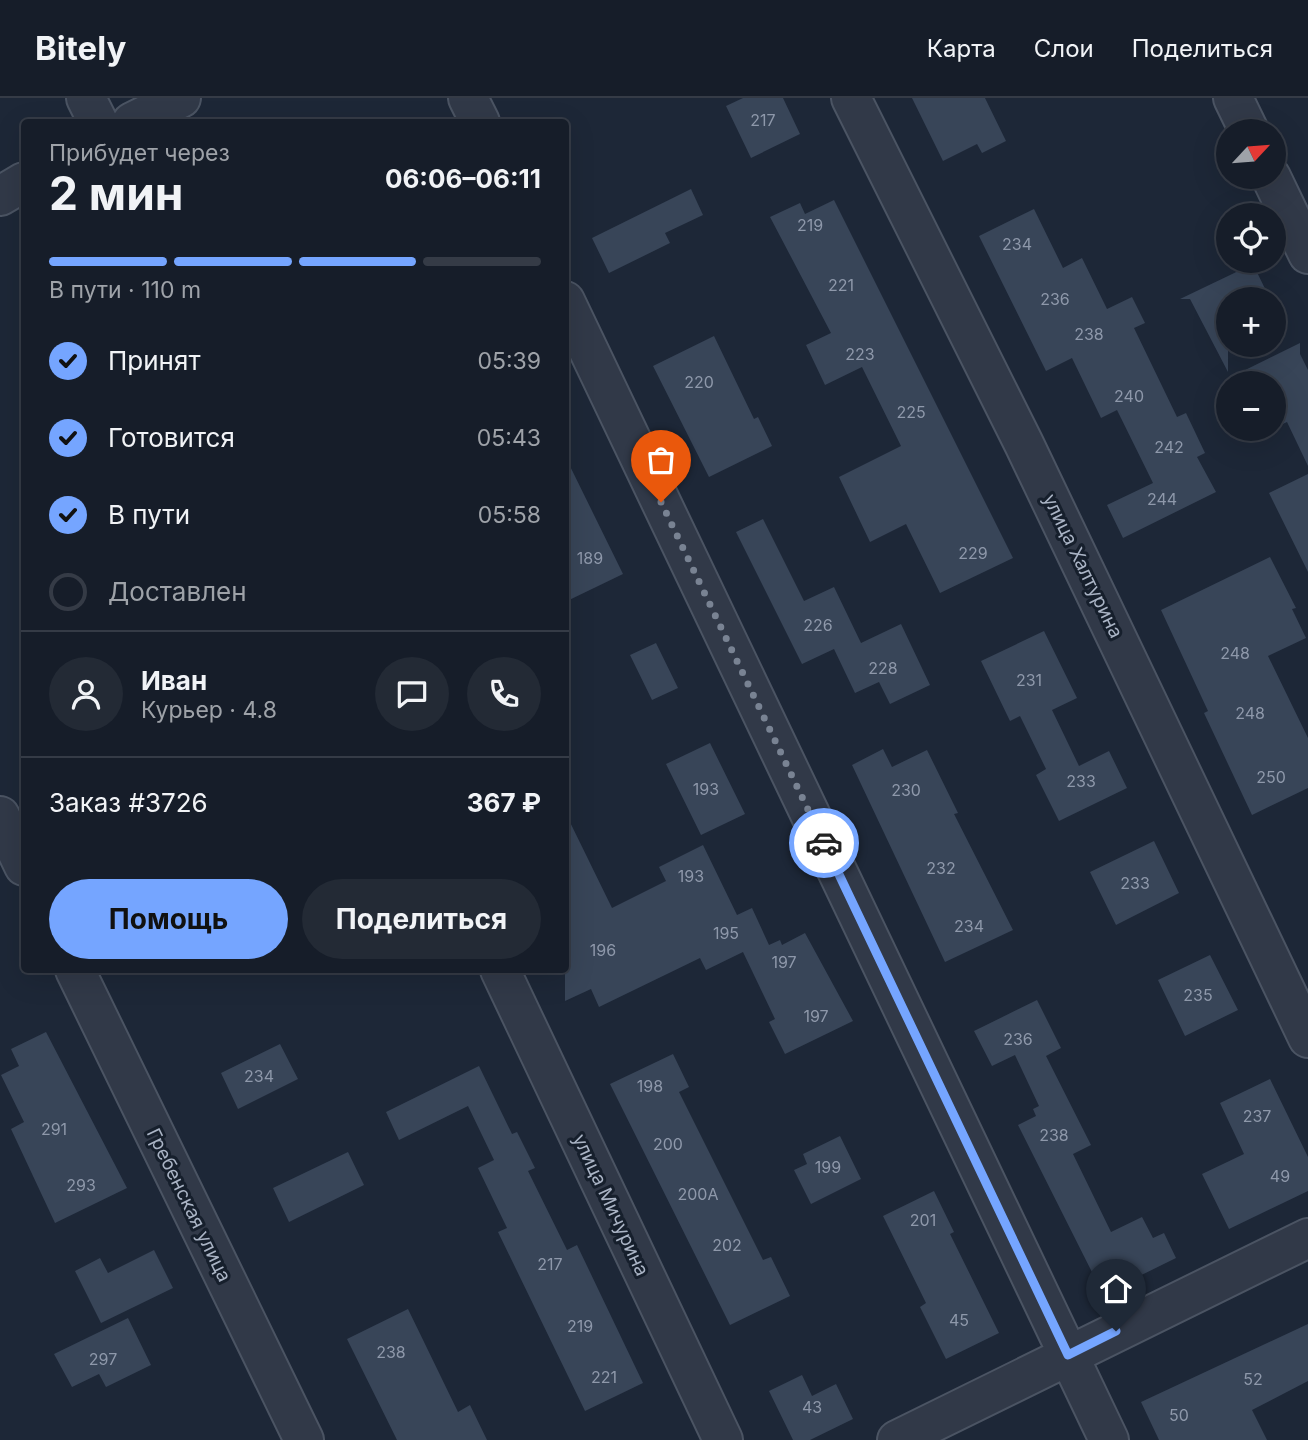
<!DOCTYPE html>
<html lang="ru">
<meta charset="utf-8">
<style>
body{margin:0;font-family:Inter,sans-serif;background:#232a35;color:#f1f3f6;height:100vh;display:flex;flex-direction:column;font-size:26px;white-space:nowrap}
*{box-sizing:border-box;margin:0}
p{font-size:23px;color:#9ea2a8}
.icon{flex:none;width:38px;height:38px;fill:none;stroke:currentColor;stroke-width:2;stroke-linecap:round;stroke-linejoin:round}
.map{position:relative;flex:1;overflow:hidden}
.details{position:absolute;left:21px;top:21px;width:548px;height:854px;display:flex;flex-direction:column;background:#161d29;border-radius:7px;box-shadow:0 7px 28px #0002,0 0 0 2px #353b46}
.details>*{flex:none}
.needle{width:46px;rotate:64deg}
.tools{position:absolute;left:1216px;top:21px;display:grid;gap:14px}
.tools a{display:grid;place-items:center;width:70px;height:70px;border-radius:50%;background:#161d29;box-shadow:0 7px 28px #0002,0 0 0 2px #353b46;font-size:35px}
.pin{position:absolute;display:grid;place-items:center;width:60px;height:60px;color:#fff;margin:-72px -30px;border-radius:50% 50% 50% 0;rotate:-45deg;box-shadow:0 0 7px #0007}
.pin .icon{rotate:45deg}
.courier{position:absolute;display:grid;place-items:center;width:70px;height:70px;margin:-35px;border:5px solid #75a5ff;border-radius:50%;background:#fff;color:#222;box-shadow:0 2px 9px #0007}
.headline em{font-style:normal;font-weight:700}
.headline div{display:flex;flex-direction:column-reverse}
.headline{display:flex;align-items:center;justify-content:space-between;height:119px;padding:0 28px}
h1{font-size:46px;font-weight:700;line-height:52px}
.bar{display:grid;grid-template-columns:repeat(4,1fr);gap:10px 7px;align-content:center;height:84px;padding:0 28px}
.bar i{height:9px;border-radius:5px;background:#353b46}
.bar .on{background:#75a5ff}
.bar p{grid-column:span 4}
.line{display:flex;align-items:center;gap:18px;padding:0 28px;border-top:2px solid #353b46}
.line div{flex:1}
.round{display:grid;place-items:center;flex:none;width:74px;height:74px;border-radius:37px;background:#232a35}
ol{padding:0 28px;list-style:none}
li{display:flex;align-items:center;gap:21px;height:77px}
li p{margin-inline-start:auto}
li .icon{padding:7px;border-radius:50%;background:#75a5ff;color:#111;stroke-width:4}
li:last-child{color:#9ea2a8}
li i{width:38px;height:38px;border:4px solid #353b46;border-radius:50%}
.button{display:flex;gap:14px;margin-top:auto;padding:14px 28px}
.button a{flex:1;height:80px;border-radius:42px;background:#75a5ff;color:#111;font-size:28px;font-weight:700;line-height:80px;text-align:center}
.button a+a{background:#232a35;color:#f1f3f6}
header{display:flex;align-items:center;gap:42px;box-sizing:border-box;height:98px;padding:0 35px;background:#161d29;border-bottom:2px solid #353b46}
header strong{font-size:33px}
nav{display:flex;gap:38px;margin-inline-start:auto;font-size:24px}
.map>svg:first-child{display:block}
.building{fill:#384558}
.lines{fill:none;stroke-linecap:round;stroke-linejoin:round}
.minor-casing{stroke:#4b5463;stroke-width:42}
.minor{stroke:#313948;stroke-width:38}
.done{stroke:#798393;stroke-width:7;stroke-dasharray:0 12.6}
.route{stroke:#75a5ff;stroke-width:9}
.labels{text-anchor:middle;dominant-baseline:central;stroke-width:6;stroke-linejoin:round;paint-order:stroke}
.number-label{font-size:16px;fill:#8e98aa}
.street-label{font-size:19px;fill:#aab4c5;stroke:#161f2c}
</style>
<header>
<strong>Bitely</strong>
<nav><a>Карта</a><a>Слои</a><a>Поделиться</a></nav>
</header>
<div class="map">
<svg width="1308" height="1342" viewBox="0 0 1308 1342">
<rect width="100%" height="100%" fill="#1d2737"/>
<path class="building" d="M 743,0 L 783,0 L 800,36 L 751,60 L 726,8 Z
M 912,0 L 985,0 L 1006,43 L 982,55 L 977,46 L 943,63 Z
M 691,91 L 703,117 L 665,135 L 670,145 L 609,175 L 592,140 Z
M 834,102 L 1013,460 L 940,495 L 906,426 L 870,444 L 839,379 L 901,348 L 862,269 L 825,287 L 806,247 L 831,235 L 770,119 L 800,105 L 805,116 Z
M 1034,111 L 1063,170 L 1082,160 L 1107,211 L 1132,199 L 1145,225 L 1134,230 L 1177,319 L 1186,315 L 1205,355 L 1197,359 L 1216,394 L 1123,440 L 1107,407 L 1153,385 L 1117,312 L 1101,320 L 1072,260 L 1046,273 L 979,138 Z
M 1253,166 L 1270,201 L 1228,201 L 1228,274 L 1190,201 L 1180,201 Z
M 714,238 L 754,321 L 758,319 L 772,348 L 709,379 L 653,268 Z
M 1300,245 L 1300,256 L 1308,272 L 1308,368 L 1287,324 L 1274,330 L 1274,285 L 1234,285 L 1231,279 Z
M 565,358 L 623,476 L 565,504 Z
M 1308,376 L 1308,474 L 1269,395 Z
M 763,421 L 804,503 L 834,489 L 861,545 L 901,526 L 930,587 L 890,606 L 879,584 L 855,595 L 834,551 L 802,566 L 736,434 Z
M 1270,459 L 1296,510 L 1292,511 L 1306,540 L 1268,558 L 1308,640 L 1308,690 L 1252,717 L 1204,615 L 1208,613 L 1161,512 Z
M 1044,533 L 1077,600 L 1052,612 L 1079,668 L 1109,653 L 1127,690 L 1059,723 L 1036,677 L 1046,671 L 1020,618 L 1010,623 L 981,563 Z
M 656,545 L 678,590 L 652,602 L 630,557 Z
M 710,645 L 745,716 L 701,737 L 666,666 Z
M 883,651 L 892,669 L 927,652 L 958,715 L 954,716 L 1013,832 L 945,864 L 852,667 Z
M 565,714 L 612,810 L 666,783 L 659,769 L 703,747 L 737,817 L 752,810 L 769,847 L 780,842 L 782,847 L 805,835 L 853,923 L 785,956 L 769,924 L 775,921 L 743,854 L 706,872 L 700,860 L 599,909 L 591,891 L 565,903 Z
M 1154,743 L 1179,795 L 1116,827 L 1090,774 Z
M 1210,857 L 1238,912 L 1185,938 L 1158,882 Z
M 1037,902 L 1061,950 L 1046,958 L 1091,1047 L 1073,1056 L 1111,1134 L 1142,1119 L 1153,1140 L 1164,1135 L 1176,1160 L 1103,1196 L 1018,1027 L 1036,1018 L 1033,1011 L 1039,1008 L 1015,957 L 992,968 L 974,933 Z
M 46,934 L 127,1090 L 55,1125 L 11,1031 L 24,1024 L 1,977 L 19,968 L 11,951 Z
M 280,946 L 298,981 L 238,1011 L 221,975 Z
M 673,956 L 689,989 L 679,994 L 763,1162 L 771,1159 L 790,1198 L 730,1227 L 610,986 Z
M 479,968 L 512,1036 L 517,1034 L 535,1070 L 528,1073 L 567,1152 L 577,1147 L 643,1285 L 585,1313 L 498,1134 L 507,1130 L 478,1070 L 494,1062 L 468,1008 L 399,1042 L 386,1014 Z
M 1270,981 L 1308,1059 L 1308,1093 L 1229,1131 L 1202,1076 L 1244,1056 L 1220,1005 Z
M 840,1038 L 861,1081 L 811,1106 L 794,1072 L 807,1066 L 803,1056 Z
M 348,1054 L 364,1087 L 289,1124 L 273,1090 Z
M 934,1093 L 954,1134 L 950,1136 L 999,1235 L 946,1261 L 920,1209 L 926,1205 L 883,1118 Z
M 154,1152 L 173,1190 L 101,1225 L 75,1173 L 100,1160 L 108,1175 Z
M 408,1211 L 458,1314 L 470,1307 L 487,1342 L 397,1342 L 347,1241 Z
M 128,1220 L 151,1267 L 106,1289 L 99,1276 L 72,1289 L 54,1256 Z
M 1308,1226 L 1308,1283 L 1252,1312 L 1267,1342 L 1159,1342 L 1141,1304 Z
M 802,1277 L 812,1298 L 836,1286 L 853,1321 L 810,1342 L 793,1342 L 769,1293 Z"/>
<g class="lines">
<defs>
<path id="minor" d="M 86,0 L 98,24
M 468,0 L 480,24
M 851,0 L 1024,346 L 1308,940
M 1233,0 L 1249,33
M 132,24 L 181,0
M 1271,79 L 1308,156
M 0,98 L 24,84
M 565,203 L 1109,1342
M 0,718 L 24,768
M 75,872 L 304,1342
M 500,872 L 723,1342
M 897,1342 L 1308,1140"/>
</defs>
<use href="#minor" class="minor-casing"/>
<use href="#minor" class="minor"/>
</g>
<g class="lines">
<path class="done" d="M 661,404 L 824,745"/>
<path class="route" d="M 824,745 L 1068,1257 L 1116,1233"/>
</g>
<g class="labels">
<g class="number-label">
<text x="763" y="22">217</text>
<text x="810" y="127">219</text>
<text x="1017" y="146">234</text>
<text x="841" y="187">221</text>
<text x="1055" y="201">236</text>
<text x="1089" y="236">238</text>
<text x="860" y="256">223</text>
<text x="699" y="284">220</text>
<text x="1129" y="298">240</text>
<text x="911" y="314">225</text>
<text x="1169" y="349">242</text>
<text x="1162" y="401">244</text>
<text x="973" y="455">229</text>
<text x="590" y="460">189</text>
<text x="818" y="527">226</text>
<text x="1235" y="555">248</text>
<text x="883" y="570">228</text>
<text x="1029" y="582">231</text>
<text x="1250" y="615">248</text>
<text x="1271" y="679">250</text>
<text x="1081" y="683">233</text>
<text x="706" y="691">193</text>
<text x="906" y="692">230</text>
<text x="941" y="770">232</text>
<text x="691" y="778">193</text>
<text x="1135" y="785">233</text>
<text x="969" y="828">234</text>
<text x="726" y="835">195</text>
<text x="603" y="852">196</text>
<text x="784" y="864">197</text>
<text x="1198" y="897">235</text>
<text x="816" y="918">197</text>
<text x="1018" y="941">236</text>
<text x="259" y="978">234</text>
<text x="650" y="988">198</text>
<text x="1257" y="1018">237</text>
<text x="54" y="1031">291</text>
<text x="1054" y="1037">238</text>
<text x="668" y="1046">200</text>
<text x="828" y="1069">199</text>
<text x="1280" y="1078">49</text>
<text x="81" y="1087">293</text>
<text x="698" y="1096">200А</text>
<text x="923" y="1122">201</text>
<text x="727" y="1147">202</text>
<text x="550" y="1166">217</text>
<text x="959" y="1222">45</text>
<text x="580" y="1228">219</text>
<text x="391" y="1254">238</text>
<text x="103" y="1261">297</text>
<text x="604" y="1279">221</text>
<text x="1253" y="1281">52</text>
<text x="812" y="1309">43</text>
<text x="1179" y="1317">50</text>
</g>
<g class="street-label">
<text transform="translate(1083 468) rotate(64)">улица Халтурина</text>
<text transform="translate(189 1107) rotate(64)">Гребенская улица</text>
<text transform="translate(611 1107) rotate(65)">улица Мичурина</text>
</g>
</g>
</svg>
<div class="tools">
<a><svg class="needle" viewBox="-14 -14 28 28"><path d="M0-13l5 13h-10z" fill="#e53935"/><path d="M0 13l5-13h-10z" fill="#9ea2a8"/></svg></a>
<a><svg class="icon" aria-label="locate" viewBox="0 0 24 24"><circle cx="12" cy="12" r="6"/><path d="M12 2v4M12 18v4M2 12h4M18 12h4"/></svg></a>
<a>+</a>
<a>−</a>
</div>
<div class="pin" style="left:661px;top:404px;background:#ea580c"><svg class="icon" aria-label="bag" viewBox="0 0 24 24"><path d="M5 8h14l-1 12H6zM9 8a3 3 0 0 1 6 0"/></svg></div>
<div class="pin" style="left:1116px;top:1233px;background:#1f2937"><svg class="icon" aria-label="home" viewBox="0 0 24 24"><path d="M3 11l9-7 9 7M6 9v11h12V9"/></svg></div>
<div class="courier" style="left:824px;top:745px"><svg class="icon" aria-label="car" viewBox="0 0 24 24"><path d="M5 17H2v-5l4-1 3-4h7l3 4 3 1v5h-3M9 17h6M6 11h13"/><circle cx="7" cy="17" r="2"/><circle cx="17" cy="17" r="2"/></svg></div>
<section class="details">
<div class="headline"><div><h1>2 мин</h1><p>Прибудет через</p></div><em>06:06–06:11</em></div>
<div class="bar"><i class="on"></i><i class="on"></i><i class="on"></i><i></i><p>В пути · 110 m</p></div>
<ol>
<li><svg class="icon" aria-label="check" viewBox="0 0 24 24"><path d="M5 12l5 5 9-10"/></svg>Принят<p>05:39</p></li>
<li><svg class="icon" aria-label="check" viewBox="0 0 24 24"><path d="M5 12l5 5 9-10"/></svg>Готовится<p>05:43</p></li>
<li><svg class="icon" aria-label="check" viewBox="0 0 24 24"><path d="M5 12l5 5 9-10"/></svg>В пути<p>05:58</p></li>
<li><i></i>Доставлен</li>
</ol>
<div class="line" style="height:126px"><a class="round"><svg class="icon" aria-label="person" viewBox="0 0 24 24"><circle cx="12" cy="8" r="4"/><path d="M4 21q1-7 8-7t8 7"/></svg></a><div><b>Иван</b><p>Курьер · 4.8</p></div><a class="round"><svg class="icon" aria-label="chat" viewBox="0 0 24 24"><path d="M4 5h16v11H9l-5 4z"/></svg></a><a class="round"><svg class="icon" aria-label="phone" viewBox="0 0 24 24"><path d="M5 4h4l2 5-3 2q2 4 5 5l2-3 5 2v4C11 20 4 13 5 4z"/></svg></a></div>
<div class="line" style="height:91px"><div>Заказ #3726</div><b>367 ₽</b></div>
<div class="button"><a>Помощь</a><a>Поделиться</a></div>
</section>
</div>
